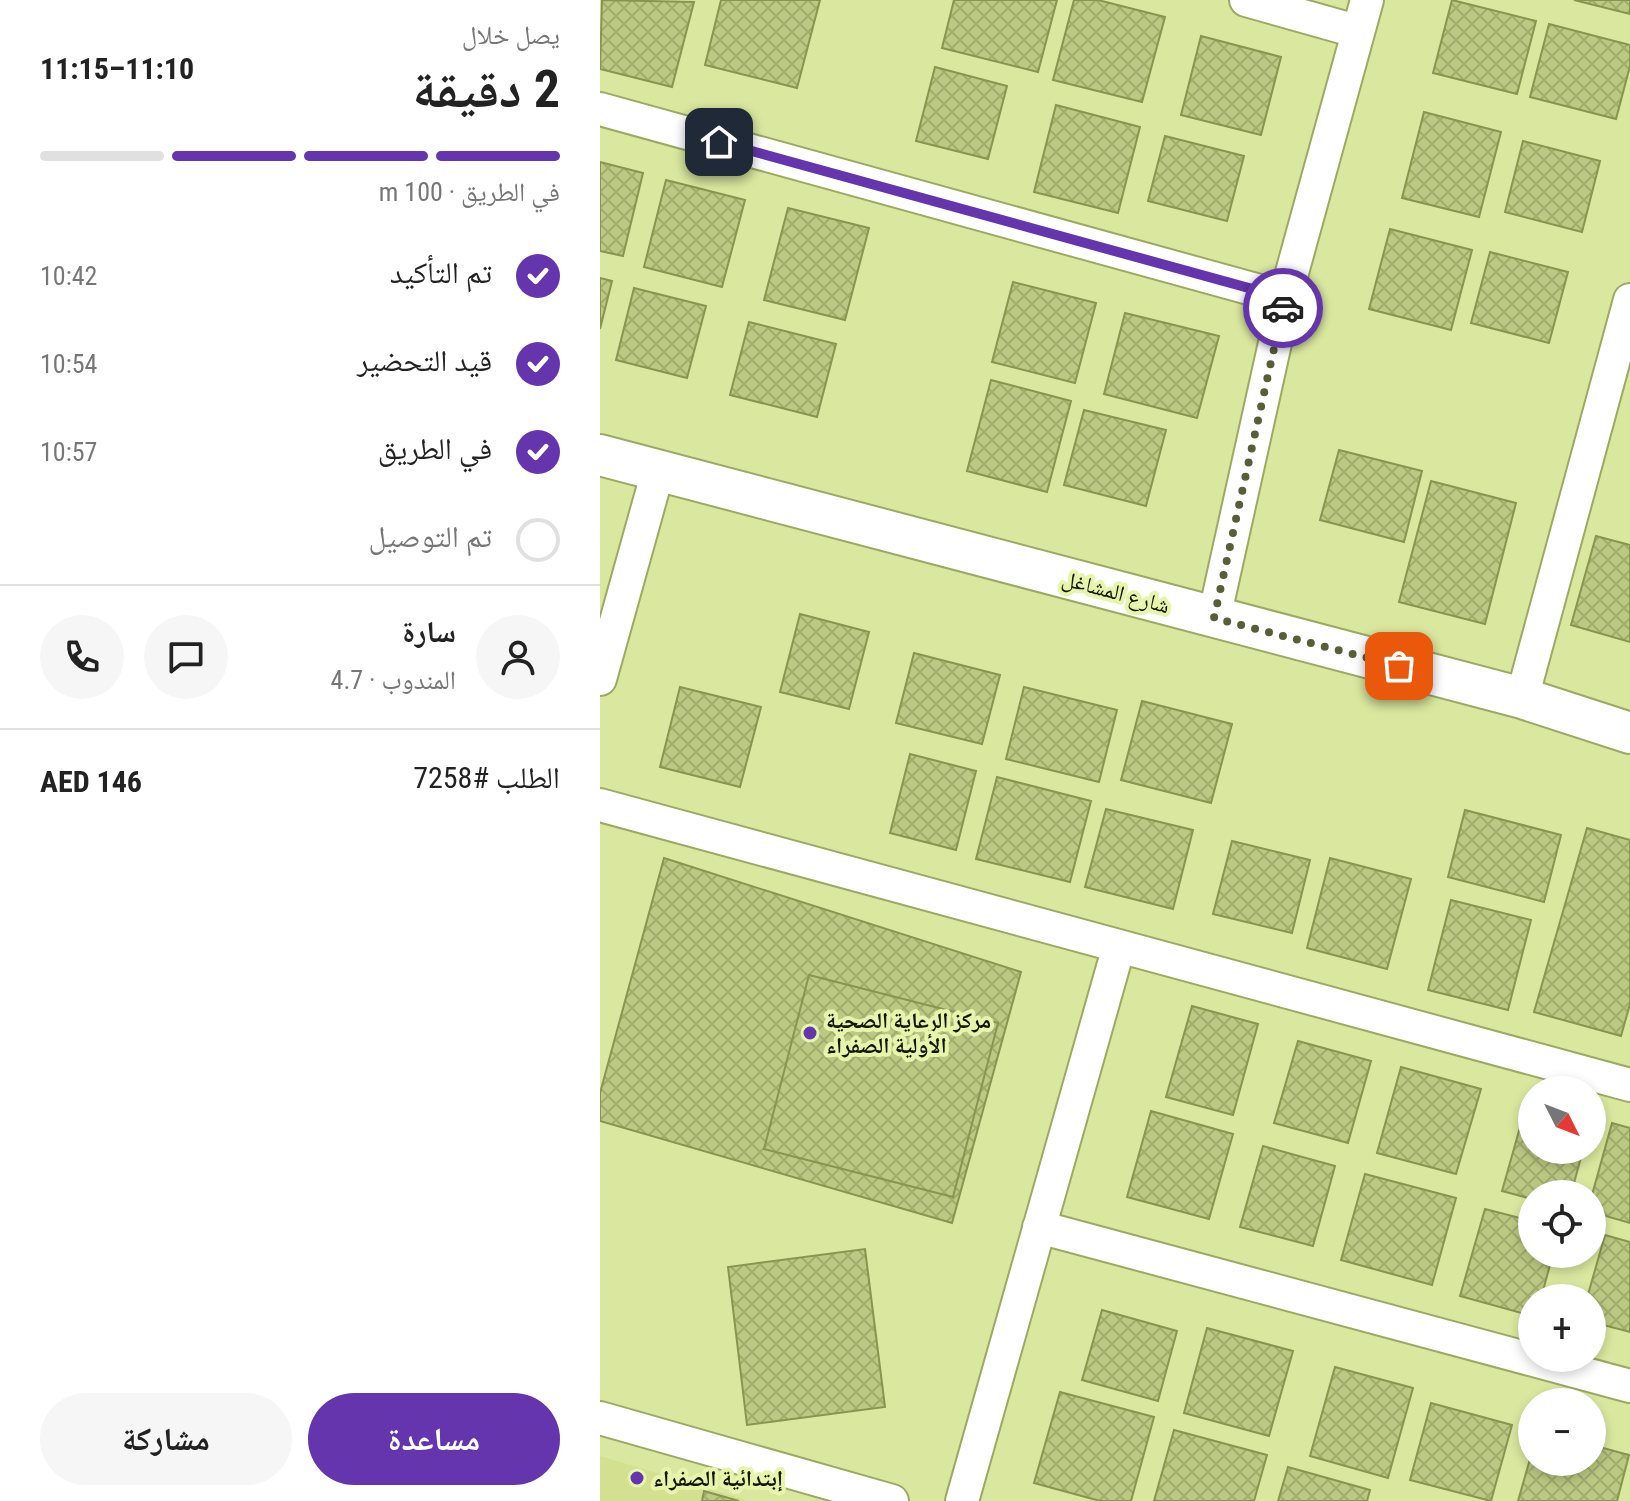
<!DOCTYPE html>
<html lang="ar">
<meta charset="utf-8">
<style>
body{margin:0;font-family:"Roboto Condensed","Noto Naskh Arabic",sans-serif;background:#f6f6f6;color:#222;direction:rtl;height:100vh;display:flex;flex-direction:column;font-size:30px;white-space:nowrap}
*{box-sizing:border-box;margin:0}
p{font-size:26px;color:#767676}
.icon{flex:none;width:44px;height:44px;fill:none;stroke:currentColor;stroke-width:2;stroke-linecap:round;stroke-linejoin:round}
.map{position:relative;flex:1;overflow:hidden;direction:ltr}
.details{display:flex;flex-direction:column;background:#fff;width:600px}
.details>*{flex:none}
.needle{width:52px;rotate:132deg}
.tools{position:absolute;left:918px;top:1076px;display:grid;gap:16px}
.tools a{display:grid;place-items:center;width:88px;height:88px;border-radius:50%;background:#fff;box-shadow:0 4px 12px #0003;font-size:40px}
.pin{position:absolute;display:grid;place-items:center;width:68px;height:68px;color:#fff;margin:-34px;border-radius:16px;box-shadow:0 4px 12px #0006}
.courier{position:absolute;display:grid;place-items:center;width:80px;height:80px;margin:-40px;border:6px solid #6435ac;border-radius:50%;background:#fff;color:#222;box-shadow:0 2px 10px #0007}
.head em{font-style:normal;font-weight:700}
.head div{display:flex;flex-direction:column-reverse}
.head{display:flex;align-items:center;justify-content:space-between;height:136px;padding:0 40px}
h1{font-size:52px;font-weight:700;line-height:60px}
.bar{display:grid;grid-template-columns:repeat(4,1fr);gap:12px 8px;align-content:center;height:96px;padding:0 40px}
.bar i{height:10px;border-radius:6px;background:#e0e0e0}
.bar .current{background:#6435ac}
.bar p{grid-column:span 4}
.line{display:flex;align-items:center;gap:20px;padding:0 40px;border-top:2px solid #e0e0e0}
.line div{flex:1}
.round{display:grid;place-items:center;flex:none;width:84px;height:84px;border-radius:42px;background:#f6f6f6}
ol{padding:0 40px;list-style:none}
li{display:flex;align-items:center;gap:24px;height:88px}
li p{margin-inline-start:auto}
li .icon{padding:8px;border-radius:50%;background:#6435ac;color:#fff;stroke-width:4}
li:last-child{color:#767676}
li i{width:44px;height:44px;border:4px solid #e0e0e0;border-radius:50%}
.button{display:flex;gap:16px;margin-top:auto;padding:16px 40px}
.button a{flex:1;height:92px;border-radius:48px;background:#6435ac;color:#fff;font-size:32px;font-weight:700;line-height:92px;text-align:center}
.button a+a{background:#f6f6f6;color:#222}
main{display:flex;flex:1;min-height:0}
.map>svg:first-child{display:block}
.built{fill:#d2e08f}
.building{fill:url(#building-cross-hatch);stroke:#89944f;stroke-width:2}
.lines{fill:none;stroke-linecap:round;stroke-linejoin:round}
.minor-casing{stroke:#9da963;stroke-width:36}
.tertiary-casing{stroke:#9da963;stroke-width:44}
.minor{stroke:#fff;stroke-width:32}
.tertiary{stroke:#fff;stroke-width:40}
.done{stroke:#585f38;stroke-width:8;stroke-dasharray:0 14.4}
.route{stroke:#6435ac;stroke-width:10}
.poi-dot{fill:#6435ac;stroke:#e7f5ac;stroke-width:3}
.labels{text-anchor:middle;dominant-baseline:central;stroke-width:8;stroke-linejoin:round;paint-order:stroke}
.street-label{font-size:22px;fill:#121500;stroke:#e7f5ac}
.poi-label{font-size:22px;font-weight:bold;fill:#121500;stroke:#e7f5ac;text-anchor:start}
</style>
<main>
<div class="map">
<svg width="1030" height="1501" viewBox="0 0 1030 1501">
<defs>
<pattern id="building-cross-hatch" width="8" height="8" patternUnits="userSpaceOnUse" patternTransform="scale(2)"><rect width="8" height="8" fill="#bcc982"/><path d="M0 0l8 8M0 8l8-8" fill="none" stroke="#a1ac6e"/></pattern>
</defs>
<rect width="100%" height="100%" fill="#dae89f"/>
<path class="built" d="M 0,1456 L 150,1501 L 0,1501 Z"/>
<path class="building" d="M 2,0 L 94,2 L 72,87 L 0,69 Z
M 121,0 L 220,0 L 197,88 L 105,65 Z
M 354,0 L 457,0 L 438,72 L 342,48 Z
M 474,0 L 498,0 L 565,17 L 542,102 L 453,80 Z
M 852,0 L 936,21 L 917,94 L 833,73 Z
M 974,0 L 1030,0 L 1030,14 Z
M 949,24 L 1030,45 L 1030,66 L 1016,119 L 930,97 Z
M 601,36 L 681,57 L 661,135 L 581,115 Z
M 335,67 L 407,86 L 388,159 L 316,141 Z
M 456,105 L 540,127 L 518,213 L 434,192 Z
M 824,112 L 901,132 L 879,217 L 802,198 Z
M 565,136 L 644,156 L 627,221 L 548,201 Z
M 923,141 L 1000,161 L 982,232 L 905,212 Z
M 0,162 L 43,173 L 23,256 L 0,251 Z
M 66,180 L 145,200 L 122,287 L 44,267 Z
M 188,208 L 269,228 L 245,320 L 164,300 Z
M 790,229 L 872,250 L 851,330 L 769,309 Z
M 890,252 L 968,272 L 949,343 L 871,323 Z
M 0,278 L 12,281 L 0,329 Z
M 413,282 L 496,303 L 475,383 L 392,362 Z
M 34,288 L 106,306 L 87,378 L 16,360 Z
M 525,313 L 619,336 L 597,418 L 504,394 Z
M 149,322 L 236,344 L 217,417 L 130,395 Z
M 391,380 L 471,401 L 447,492 L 367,471 Z
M 484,410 L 566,430 L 546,506 L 464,485 Z
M 739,450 L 822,471 L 804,542 L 720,520 Z
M 831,481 L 916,503 L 885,624 L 799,602 Z
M 996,536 L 1030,545 L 1030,642 L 971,625 Z
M 200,614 L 269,632 L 249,709 L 180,692 Z
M 314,653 L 400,675 L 382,744 L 296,723 Z
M 80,687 L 161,707 L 140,787 L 60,767 Z
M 424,687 L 517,710 L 499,782 L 406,759 Z
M 542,701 L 632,724 L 611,803 L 521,780 Z
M 310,754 L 376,771 L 356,850 L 290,833 Z
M 397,777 L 491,801 L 470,882 L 376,859 Z
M 506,809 L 593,830 L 573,909 L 485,887 Z
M 865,810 L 961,835 L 944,902 L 848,877 Z
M 987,828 L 1030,840 L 1030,1004 L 1021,1036 L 934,1012 Z
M 632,841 L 710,860 L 692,933 L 613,914 Z
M 64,858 L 421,972 L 352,1223 L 0,1121 L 0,1093 Z
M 730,858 L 811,879 L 787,969 L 707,948 Z
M 851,900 L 931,920 L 908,1010 L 828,990 Z
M 209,975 L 398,1023 L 353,1197 L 164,1149 Z
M 592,1006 L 658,1024 L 633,1115 L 566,1097 Z
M 698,1041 L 771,1061 L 748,1143 L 674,1123 Z
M 801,1067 L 881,1089 L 856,1174 L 777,1153 Z
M 926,1106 L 932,1108 L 932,1150 L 983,1150 L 971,1194 L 932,1194 L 932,1199 L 902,1191 Z
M 551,1111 L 633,1134 L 609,1219 L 527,1197 Z
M 1012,1123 L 1030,1128 L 1030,1223 L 992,1212 L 992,1195 Z
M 663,1146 L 735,1166 L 713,1246 L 640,1227 Z
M 765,1174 L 856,1198 L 832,1285 L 741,1260 Z
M 885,1209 L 932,1221 L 932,1254 L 953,1254 L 941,1298 L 932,1298 L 932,1316 L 860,1296 Z
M 1005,1235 L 1030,1242 L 1030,1332 L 992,1322 L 992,1298 L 987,1298 Z
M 265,1249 L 285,1407 L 147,1425 L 128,1267 Z
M 502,1310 L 577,1331 L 558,1401 L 482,1380 Z
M 607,1328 L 693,1351 L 669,1436 L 584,1413 Z
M 735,1367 L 813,1388 L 788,1478 L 710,1456 Z
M 460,1392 L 554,1417 L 531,1501 L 500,1501 L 434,1483 Z
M 831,1403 L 912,1425 L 891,1501 L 810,1480 Z
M 574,1430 L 667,1455 L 654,1501 L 554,1501 Z
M 992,1445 L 1029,1455 L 1017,1501 L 918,1501 L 932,1452 L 932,1462 L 992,1462 Z
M 688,1467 L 770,1490 L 767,1501 L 678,1501 Z
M 104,1491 L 139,1501 L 102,1501 Z"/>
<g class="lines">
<defs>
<path id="minor" d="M 646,0 L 756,31
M 0,109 L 685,298
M 614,618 L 685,298 L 767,0
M 0,679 L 58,471
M 922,698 L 1030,300
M 0,805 L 1030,1085
M 439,1227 L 1030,1386
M 0,1418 L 292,1501
M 362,1501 L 519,946"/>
<path id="tertiary" d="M 0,455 L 922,698 L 1030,733"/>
</defs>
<use href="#minor" class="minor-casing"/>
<use href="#tertiary" class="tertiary-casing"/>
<use href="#minor" class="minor"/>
<use href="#tertiary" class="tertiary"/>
</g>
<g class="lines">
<path class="done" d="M 683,308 L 614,618 L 799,666"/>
<path class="route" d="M 119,142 L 685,298 L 683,308"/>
</g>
<g class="poi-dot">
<circle cx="210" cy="1033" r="8"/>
<circle cx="37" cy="1478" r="8"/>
</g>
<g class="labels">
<g class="street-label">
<text transform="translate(516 592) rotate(15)">شارع المشاغل</text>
</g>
<g class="poi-label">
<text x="226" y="1020">مركز الرعاية الصحية<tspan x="226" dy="25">الأولية الصفراء</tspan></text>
<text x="53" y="1478">إبتدائية الصفراء</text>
</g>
</g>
</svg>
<div class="tools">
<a><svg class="needle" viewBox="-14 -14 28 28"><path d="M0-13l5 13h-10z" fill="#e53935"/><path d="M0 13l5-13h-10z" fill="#767676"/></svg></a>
<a><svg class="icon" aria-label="locate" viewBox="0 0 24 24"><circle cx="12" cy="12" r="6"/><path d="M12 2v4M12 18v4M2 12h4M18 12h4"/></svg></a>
<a>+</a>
<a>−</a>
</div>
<div class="pin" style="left:799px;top:666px;background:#ea580c"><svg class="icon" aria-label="bag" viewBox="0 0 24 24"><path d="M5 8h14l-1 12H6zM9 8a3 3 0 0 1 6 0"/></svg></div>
<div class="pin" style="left:119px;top:142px;background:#1f2937"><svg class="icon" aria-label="home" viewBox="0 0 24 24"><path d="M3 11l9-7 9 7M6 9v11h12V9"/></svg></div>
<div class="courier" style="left:683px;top:308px"><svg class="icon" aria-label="car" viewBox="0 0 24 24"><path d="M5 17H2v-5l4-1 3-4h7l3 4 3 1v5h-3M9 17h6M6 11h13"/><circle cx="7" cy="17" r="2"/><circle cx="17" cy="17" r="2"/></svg></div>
</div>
<section class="details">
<div class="head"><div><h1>2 دقيقة</h1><p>يصل خلال</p></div><em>11:10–11:15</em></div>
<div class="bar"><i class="current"></i><i class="current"></i><i class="current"></i><i></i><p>في الطريق · 100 m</p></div>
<ol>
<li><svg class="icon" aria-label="check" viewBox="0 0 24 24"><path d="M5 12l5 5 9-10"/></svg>تم التأكيد<p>10:42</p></li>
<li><svg class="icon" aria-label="check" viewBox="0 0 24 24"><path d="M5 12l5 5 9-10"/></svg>قيد التحضير<p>10:54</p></li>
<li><svg class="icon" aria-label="check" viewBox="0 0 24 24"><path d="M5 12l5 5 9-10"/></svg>في الطريق<p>10:57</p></li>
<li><i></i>تم التوصيل</li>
</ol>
<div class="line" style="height:144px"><a class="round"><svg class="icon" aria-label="person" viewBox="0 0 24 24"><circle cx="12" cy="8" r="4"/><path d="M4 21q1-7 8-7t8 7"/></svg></a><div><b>سارة</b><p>المندوب · 4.7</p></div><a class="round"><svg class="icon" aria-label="chat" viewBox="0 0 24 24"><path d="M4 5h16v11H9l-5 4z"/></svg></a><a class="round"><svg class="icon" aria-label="phone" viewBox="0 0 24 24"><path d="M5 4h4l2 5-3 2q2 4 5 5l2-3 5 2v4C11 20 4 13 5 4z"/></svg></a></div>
<div class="line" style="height:104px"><div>الطلب #7258</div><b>AED 146</b></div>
<div class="button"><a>مساعدة</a><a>مشاركة</a></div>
</section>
</main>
